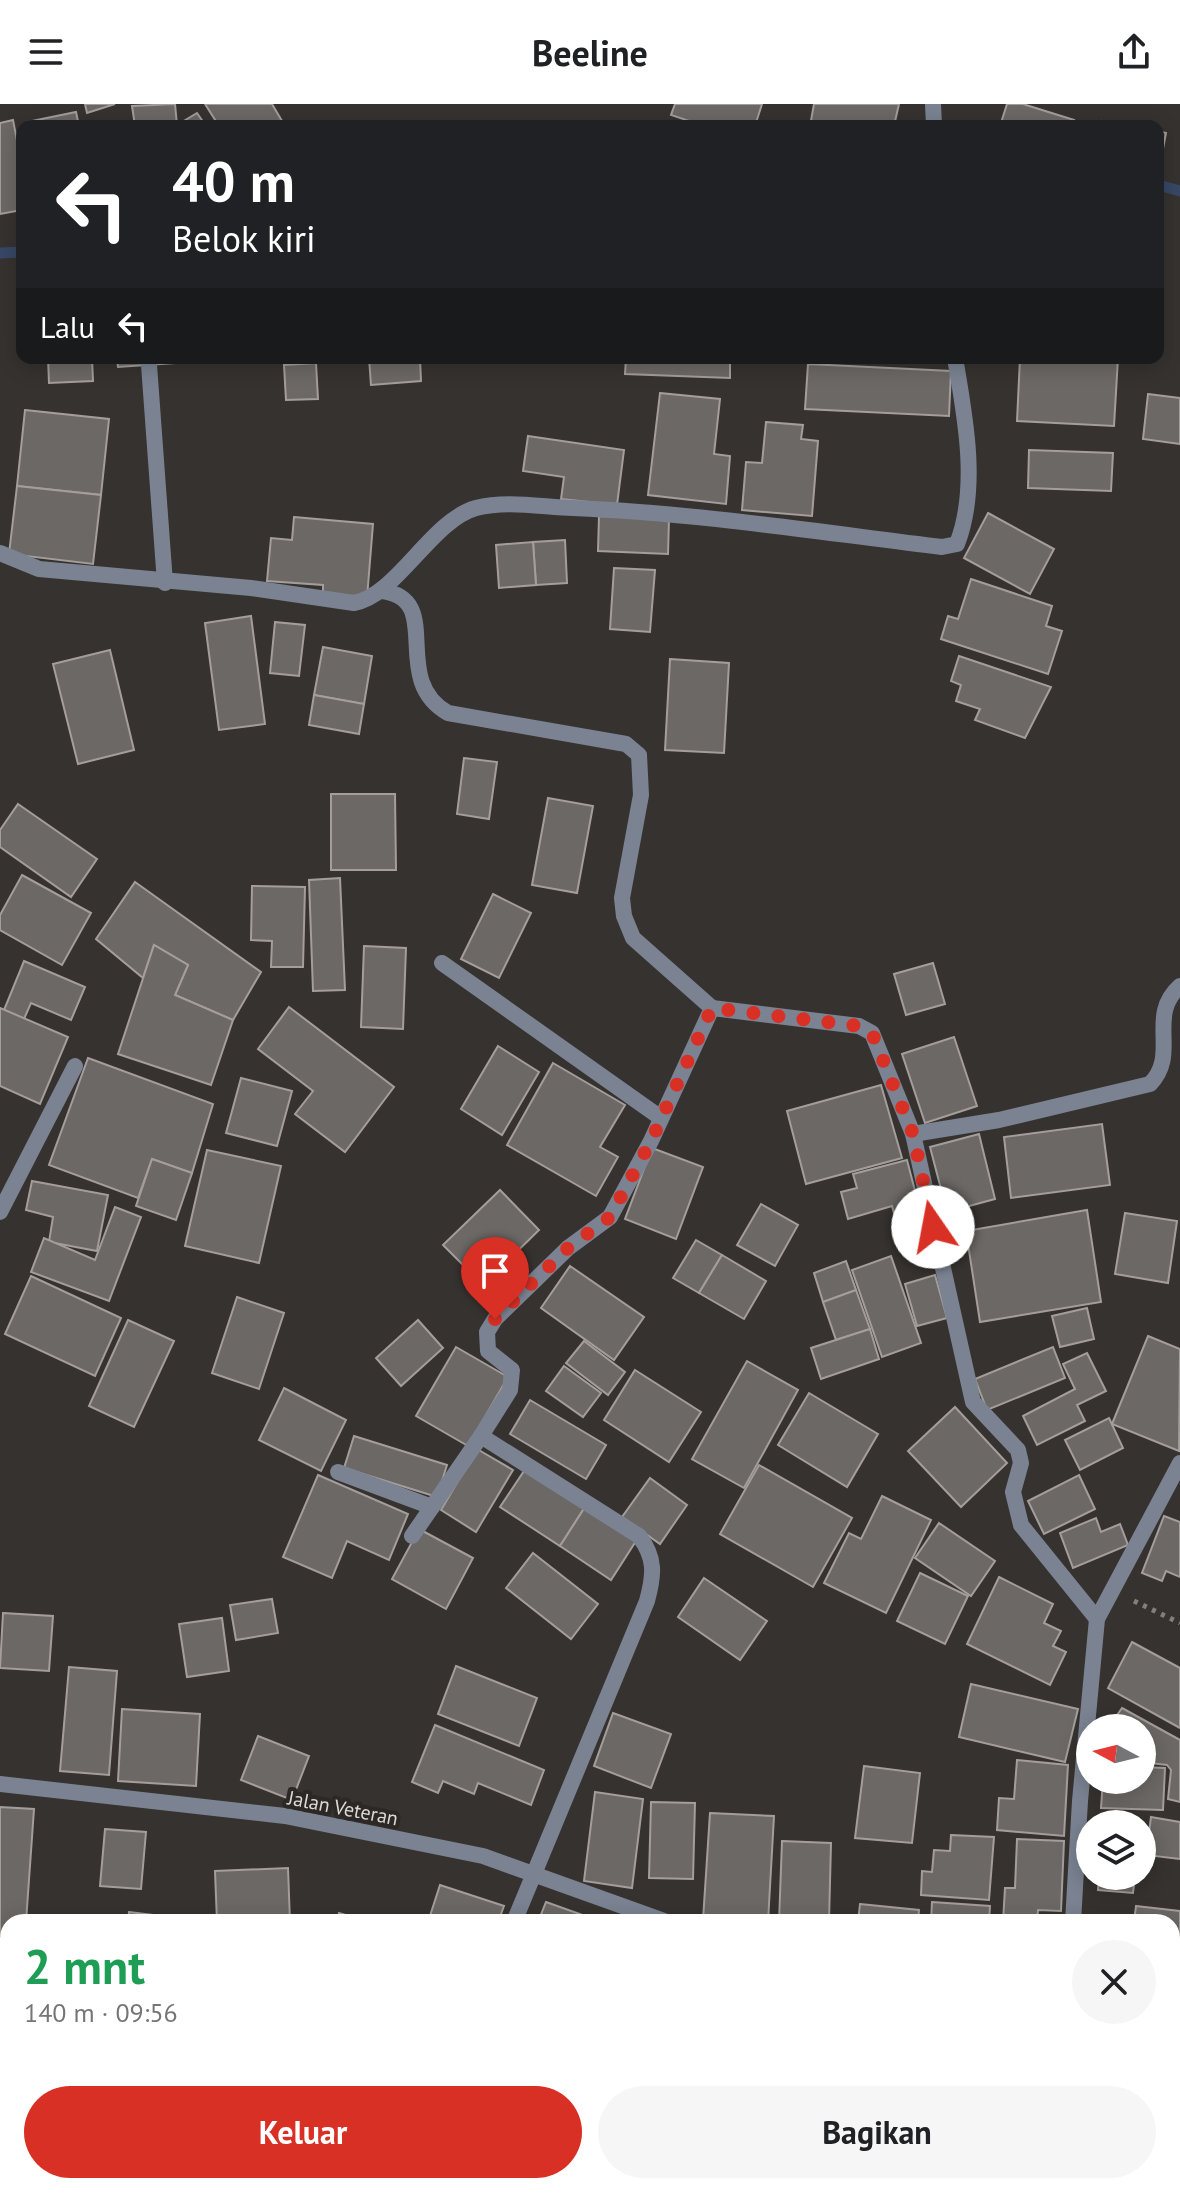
<!DOCTYPE html>
<html lang="id">
<head>
<meta charset="utf-8">
<style>
  :root { --surface:#fff; --page:#f6f6f6; --text:#202124; --muted:#757577; --accent:#d93025 }
  body { margin:0; font-family:"PT Sans",sans-serif; background:var(--page); color:var(--text); height:100vh; display:flex; flex-direction:column; font-size:30px; white-space:nowrap }
  * { box-sizing:border-box; margin:0 }
  p { font-size:26px; color:var(--muted) }
  .icon { flex:none; width:44px; height:44px; fill:none; stroke:currentColor; stroke-width:2; stroke-linecap:round; stroke-linejoin:round }
  .map { position:relative; flex:1; overflow:hidden }
  .drawer { position:absolute; left:0px; top:1810px; width:1180px; height:280px; display:flex; flex-direction:column; background:var(--surface); border-radius:24px 24px 0 0; box-shadow:0 4px 20px #0003 }
  .drawer>* { flex:none }
  .banner { position:absolute; left:16px; top:16px; width:1148px; height:244px; border-radius:16px; box-shadow:0 4px 20px #0003; background:#202124; color:#fff; overflow:hidden }
  .needle { width:52px; rotate:277deg }
  .controls { position:absolute; left:1076px; top:1610px; display:grid; gap:16px }
  .controls a { display:grid; place-items:center; width:80px; height:80px; border-radius:50%; background:var(--surface); box-shadow:0 4px 20px #0003; font-size:40px }
  .pin { position:absolute; display:grid; place-items:center; width:68px; height:68px; color:#fff; margin:-82px -34px; border-radius:50% 50% 50% 0; rotate:-45deg; box-shadow:0 0 8px #0007 }
  .pin .icon { rotate:45deg }
  .me { position:absolute; width:88px; margin:-44px; rotate:348deg; stroke-linejoin:round; filter:drop-shadow(0 0 6px #0008) }
  .turn { display:flex; align-items:center; gap:28px; height:168px; padding:0 24px; font-size:36px }
  .turn .icon { width:104px; height:104px; stroke-width:2.5 }
  .turn b { display:block; font-size:56px; line-height:68px }
  .then { display:flex; align-items:center; height:76px; padding:0 24px; background:#0003; gap:16px; font-size:30px }
  .round { display:grid; place-items:center; flex:none; width:84px; height:84px; border-radius:42px; background:var(--page) }
  .headline { display:flex; align-items:center; justify-content:space-between; height:136px; padding:0 24px }
  h1 { font-size:48px; font-weight:800; line-height:60px; color:#1e9e55 }
  .action { display:flex; gap:16px; margin-top:auto; padding:16px 24px }
  .action a { flex:1; height:92px; border-radius:48px; background:var(--accent); color:#fff; font-size:32px; font-weight:800; line-height:92px; text-align:center }
  .action a+a { background:var(--page); color:var(--text) }
  header { display:flex; justify-content:space-between; align-items:center; height:104px; padding:0 24px; background:var(--surface); font-size:36px; font-weight:800 }
  .map>svg:first-child { display:block }
</style>
</head>
<body>
<header><svg class="icon" aria-label="menu" viewBox="0 0 24 24"><path d="M4 6h16M4 12h16M4 18h16"/></svg>Beeline<svg class="icon" aria-label="share" viewBox="0 0 24 24"><path d="M12 15V3M7 8l5-5 5 5M5 13v7h14v-7"/></svg></header>
<div class="map">
<svg width="1180" height="2090" viewBox="0 0 1180 2090">
  <rect width="100%" height="100%" fill="#36322f"/>
  <g fill="none" stroke-linecap="round" stroke-linejoin="round">
    <g stroke="#374765" stroke-width="11">
      <path d="M1158,81L1180,87"/>
      <path d="M0,149L22,148"/>
    </g>
  </g>
  <g fill="#6c6865" stroke="#a39e9b" stroke-width="2">
    <path d="M85,0H115L87,9Z"/>
    <path d="M175,0L177,21L197,9L206,22H135L132,2Z"/>
    <path d="M205,0H272L285,22H219Z"/>
    <path d="M675,0H762L755,22H704L671,11Z"/>
    <path d="M814,0H899L894,22H810Z"/>
    <path d="M1007,0H1023L1074,16L1072,22H1000Z"/>
    <path d="M76,8L79,22H28L27,18Z"/>
    <path d="M13,16L22,62V106L0,110V19Z"/>
    <path d="M1102,17L1129,22H1101Z"/>
    <path d="M1158,27L1166,29L1158,71Z"/>
    <path d="M48,254H92L93,277L49,279Z"/>
    <path d="M117,254H250L118,263Z"/>
    <path d="M369,254H420L421,277L371,281Z"/>
    <path d="M626,254H730V274L625,270Z"/>
    <path d="M1020,254H1118L1114,322L1017,317Z"/>
    <path d="M316,259L318,295L286,296L284,261Z"/>
    <path d="M808,260L951,267L949,312L805,305Z"/>
    <path d="M660,289L720,295L714,350L730,352L726,400L648,391Z"/>
    <path d="M1148,290L1180,294V340L1143,335Z"/>
    <path d="M25,306L109,315L101,391L17,382Z"/>
    <path d="M766,318L803,321L801,335L818,337L812,412L742,406L746,358L762,359Z"/>
    <path d="M528,332L624,346L617,401L561,395L564,373L523,367Z"/>
    <path d="M1029,346L1113,349L1111,387L1028,384Z"/>
    <path d="M17,382L101,391L93,460L9,450Z"/>
    <path d="M988,409L1054,445L1030,490L964,454Z"/>
    <path d="M599,412L669,415L668,450L598,447Z"/>
    <path d="M294,413L373,420L367,494L323,491V481L267,477L271,434L292,436Z"/>
    <path d="M565,436L567,479L536,481L533,438Z"/>
    <path d="M533,438L536,481L499,484L496,441Z"/>
    <path d="M614,464L655,466L650,528L610,525Z"/>
    <path d="M971,475L1052,502L1046,522L1062,527L1048,570L941,535L948,512L958,515Z"/>
    <path d="M251,512L265,620L219,626L205,519Z"/>
    <path d="M275,518L305,521L299,572L270,569Z"/>
    <path d="M323,543L372,552L364,600L314,591Z"/>
    <path d="M110,546L134,646L78,660L53,560Z"/>
    <path d="M959,552L1051,583L1025,634L975,616L980,605L956,597L961,581L951,577Z"/>
    <path d="M670,555L729,559L724,649L665,646Z"/>
    <path d="M314,591L364,600L359,630L309,621Z"/>
    <path d="M464,654L497,658L489,715L457,710Z"/>
    <path d="M331,690H395L396,766H331Z"/>
    <path d="M548,694L593,702L577,789L532,781Z"/>
    <path d="M18,700L97,755L71,793L0,743V726Z"/>
    <path d="M22,771L91,809L62,861L0,826V811Z"/>
    <path d="M340,774L345,886L313,887L309,776Z"/>
    <path d="M135,778L261,868L233,916L175,891L188,861L154,841L143,874L96,835Z"/>
    <path d="M252,782L305,783L303,863H271L272,837L251,836Z"/>
    <path d="M493,790L531,809L499,874L461,855Z"/>
    <path d="M154,841L188,861L175,891L233,916L211,981L118,950Z"/>
    <path d="M364,842L406,844L403,925L361,923Z"/>
    <path d="M24,857L85,883L71,916L31,899L24,915L4,906Z"/>
    <path d="M933,859L945,900L906,911L894,870Z"/>
    <path d="M289,903L394,983L345,1048L295,1010L313,987L258,945Z"/>
    <path d="M0,904L68,933L40,1000L0,982Z"/>
    <path d="M954,933L977,1002L925,1019L902,950Z"/>
    <path d="M498,942L539,968L502,1031L461,1005Z"/>
    <path d="M88,954L213,1000L192,1069L152,1055L138,1094L49,1061Z"/>
    <path d="M553,959L625,1001L600,1043L618,1053L596,1092L507,1041Z"/>
    <path d="M241,974L292,987L277,1042L226,1029Z"/>
    <path d="M881,981L902,1054L806,1080L787,1007Z"/>
    <path d="M1102,1020L1110,1081L1011,1094L1004,1033Z"/>
    <path d="M979,1030L995,1095L947,1108L930,1043Z"/>
    <path d="M652,1044L703,1063L676,1135L625,1115Z"/>
    <path d="M207,1046L281,1062L259,1159L185,1142Z"/>
    <path d="M152,1055L192,1069L176,1116L136,1102Z"/>
    <path d="M907,1056L928,1137L903,1143L892,1102L848,1115L841,1088L857,1084L853,1070Z"/>
    <path d="M32,1077L108,1091L97,1147L49,1138L53,1113L26,1106Z"/>
    <path d="M500,1086L539,1126L483,1181L443,1141Z"/>
    <path d="M761,1100L798,1121L775,1162L737,1141Z"/>
    <path d="M115,1103L141,1113L109,1197L31,1168L44,1134L95,1156Z"/>
    <path d="M1087,1106L1101,1198L980,1218L966,1127Z"/>
    <path d="M1125,1109L1177,1117L1168,1179L1115,1170Z"/>
    <path d="M696,1136L722,1151L699,1189L673,1174Z"/>
    <path d="M722,1151L766,1177L744,1215L699,1189Z"/>
    <path d="M891,1152L921,1239L882,1253L852,1166Z"/>
    <path d="M846,1157L856,1186L823,1198L814,1169Z"/>
    <path d="M570,1162L644,1213L614,1256L541,1204Z"/>
    <path d="M935,1171L947,1214L917,1222L905,1180Z"/>
    <path d="M31,1172L121,1214L95,1272L5,1230Z"/>
    <path d="M856,1186L870,1225L836,1236L823,1198Z"/>
    <path d="M237,1193L284,1209L259,1285L212,1269Z"/>
    <path d="M1087,1204L1094,1235L1060,1243L1052,1212Z"/>
    <path d="M128,1216L174,1237L134,1323L89,1302Z"/>
    <path d="M418,1216L443,1244L401,1282L376,1254Z"/>
    <path d="M870,1225L879,1255L821,1275L811,1244Z"/>
    <path d="M1148,1232L1180,1245L1179,1347L1112,1320Z"/>
    <path d="M584,1237L625,1268L608,1291L566,1259Z"/>
    <path d="M456,1243L508,1273L468,1342L416,1312Z"/>
    <path d="M1053,1243L1065,1274L987,1306L975,1275Z"/>
    <path d="M1087,1249L1106,1287L1077,1301L1085,1317L1037,1341L1023,1312L1075,1285L1063,1260Z"/>
    <path d="M747,1257L798,1286L744,1384L692,1355Z"/>
    <path d="M564,1262L601,1289L583,1313L546,1287Z"/>
    <path d="M635,1266L701,1308L669,1358L604,1316Z"/>
    <path d="M284,1284L346,1316L321,1367L259,1336Z"/>
    <path d="M809,1289L878,1330L847,1383L778,1341Z"/>
    <path d="M530,1296L606,1341L586,1375L510,1330Z"/>
    <path d="M955,1303L1007,1359L961,1403L908,1347Z"/>
    <path d="M1109,1314L1123,1344L1080,1366L1065,1336Z"/>
    <path d="M354,1332L447,1361L437,1393L344,1364Z"/>
    <path d="M477,1345L513,1366L476,1428L441,1406Z"/>
    <path d="M759,1361L852,1414L813,1483L720,1430Z"/>
    <path d="M526,1364L585,1403L560,1442L500,1403Z"/>
    <path d="M318,1371L408,1410L389,1456L347,1437L332,1474L283,1453Z"/>
    <path d="M1079,1371L1095,1405L1044,1430L1028,1397Z"/>
    <path d="M650,1374L687,1401L660,1440L622,1413Z"/>
    <path d="M882,1392L931,1416L886,1509L824,1479L849,1429L861,1435Z"/>
    <path d="M585,1403L636,1437L611,1476L560,1442Z"/>
    <path d="M1164,1412L1180,1418V1473L1166,1467L1162,1477L1142,1469Z"/>
    <path d="M1096,1414L1101,1428L1120,1420L1128,1441L1073,1464L1060,1429Z"/>
    <path d="M939,1419L995,1457L971,1492L915,1454Z"/>
    <path d="M419,1425L473,1454L446,1505L392,1475Z"/>
    <path d="M533,1449L598,1500L571,1535L506,1484Z"/>
    <path d="M920,1469L968,1492L945,1540L897,1517Z"/>
    <path d="M999,1473L1053,1500L1044,1519L1061,1527L1053,1542L1066,1548L1050,1581L967,1540Z"/>
    <path d="M704,1474L767,1517L740,1556L678,1513Z"/>
    <path d="M272,1495L278,1529L236,1536L230,1501Z"/>
    <path d="M3,1509L53,1512L49,1567L0,1564Z"/>
    <path d="M222,1514L229,1567L187,1573L179,1520Z"/>
    <path d="M1132,1538L1180,1564V1624L1108,1584Z"/>
    <path d="M456,1562L537,1594L519,1642L438,1610Z"/>
    <path d="M69,1563L117,1567L109,1671L60,1667Z"/>
    <path d="M971,1580L1078,1605L1065,1658L959,1633Z"/>
    <path d="M1122,1604L1180,1636V1698L1168,1695L1171,1666L1167,1661L1142,1658V1624H1108Z"/>
    <path d="M122,1605L200,1610L196,1682L118,1677Z"/>
    <path d="M613,1609L671,1630L651,1684L594,1662Z"/>
    <path d="M435,1621L544,1666L531,1701L478,1679L474,1690L443,1677L438,1689L412,1678Z"/>
    <path d="M258,1632L309,1652L292,1696L241,1676Z"/>
    <path d="M1017,1656L1068,1661L1064,1732L997,1726L999,1694L1014,1695Z"/>
    <path d="M864,1662L920,1669L912,1739L855,1734Z"/>
    <path d="M1142,1663L1165,1664L1163,1706L1101,1704L1103,1676H1142Z"/>
    <path d="M595,1688L643,1695L632,1784L584,1777Z"/>
    <path d="M651,1698L695,1699L693,1775L649,1774Z"/>
    <path d="M0,1703L34,1705L26,1818H8V1831H0Z"/>
    <path d="M710,1709L774,1712L768,1818L703,1816Z"/>
    <path d="M1151,1713L1180,1718V1755L1146,1751Z"/>
    <path d="M105,1725L146,1728L141,1785L100,1782Z"/>
    <path d="M951,1731L994,1733L989,1796L921,1791L922,1767L932,1768L934,1746L950,1747Z"/>
    <path d="M1017,1735L1064,1737L1061,1807L1038,1806L1037,1818H1003L1005,1784H1015Z"/>
    <path d="M782,1737L831,1739L829,1818H779Z"/>
    <path d="M288,1764L290,1818H217L215,1767Z"/>
    <path d="M1099,1772H1135L1133,1789L1098,1786Z"/>
    <path d="M440,1781L504,1802L498,1818H428Z"/>
    <path d="M546,1798L602,1818H538Z"/>
    <path d="M932,1798L990,1802L989,1818H931Z"/>
    <path d="M860,1800L919,1806L918,1818H858Z"/>
    <path d="M1136,1802L1180,1807V1848L1172,1847V1818H1134Z"/>
    <path d="M129,1808L187,1815L186,1818H128Z"/>
    <path d="M339,1809L369,1818H336Z"/>
    <path d="M1172,1856L1180,1857V1888L1172,1887Z"/>
    <path d="M1172,2028L1180,2029V2080H1172Z"/>
    <path d="M129,2082H162L182,2090H126Z"/>
    <path d="M178,2082H197L194,2089Z"/>
    <path d="M207,2082H269L267,2090H219L205,2087Z"/>
    <path d="M282,2082H292L323,2090H280Z"/>
    <path d="M446,2082H505L517,2087L515,2090H443Z"/>
    <path d="M522,2082H545L565,2090H519Z"/>
    <path d="M791,2082H852L847,2090H786Z"/>
    <path d="M866,2082H903L910,2087L908,2090H861Z"/>
    <path d="M924,2082H950L960,2088L919,2090Z"/>
    <path d="M965,2082H992L985,2090H975Z"/>
    <path d="M1017,2082H1046L1050,2090H1020Z"/>
  </g>
  <g fill="none" stroke-linecap="round" stroke-linejoin="round">
    <path stroke="#837f7d" stroke-width="5" stroke-dasharray="4 6" stroke-linecap="butt" d="M1134,1497L1180,1519"/>
    <g stroke="#7b8392" stroke-width="16">
      <path d="M933,0L934,22"/>
      <path d="M149,261L165,479"/>
      <path d="M0,449L39,465L251,484L354,499C396,492 432,416 476,404C506,396 542,403 573,404C696,409 819,428 942,443L957,440C979,384 965,312 955,254"/>
      <path d="M382,487C446,495 388,575 448,609L626,640L639,651L641,691L622,794L624,812L633,834L712,904L651,1037L610,1113L568,1144L495,1215L487,1228L488,1247L512,1266L510,1286L481,1332L639,1432C656,1454 654,1471 647,1497L514,1818"/>
      <path d="M442,859L661,1014"/>
      <path d="M712,904L859,922L872,929L913,1030L973,1298L1018,1346L1021,1359L1013,1388L1021,1421L1097,1515"/>
      <path d="M913,1030L999,1016L1150,980C1180,950 1146,912 1180,882"/>
      <path d="M0,1108L75,962"/>
      <path d="M338,1368L432,1403"/>
      <path d="M412,1432L481,1332"/>
      <path d="M0,1680L285,1712L483,1752L667,1818"/>
      <path d="M1073,1818L1080,1697L1097,1515L1180,1359"/>
      <path d="M1172,1923L1180,1924"/>
      <path d="M0,1962L8,1930"/>
      <path d="M0,1982L8,1990"/>
      <path d="M744,2082L758,2090"/>
      <path d="M1058,2082L1061,2090"/>
      <path d="M26,2090L28,2082"/>
      <path d="M406,2090L409,2082"/>
    </g>
  </g>
  <g fill="none" stroke-linecap="round" stroke-linejoin="round">
    <path stroke="#d93025" stroke-width="14" stroke-dasharray="0 25.2" d="M495,1215L568,1144L610,1113L651,1037L712,904L859,922L872,929L913,1030L933,1123"/>
  </g>
  <g text-anchor="middle" stroke-width="8" stroke-linejoin="round" paint-order="stroke">
    <g font-size="20" fill="#dbd9d7" stroke="#2c2826">
      <text transform="translate(343 1704) rotate(11)" y="7">Jalan Veteran</text>
    </g>
  </g>
</svg>
<div class="controls">
<a><svg class="needle" viewBox="-14 -14 28 28"><path d="M0-13l5 13h-10z" fill="#e53935"/><path d="M0 13l5-13h-10z" fill="#757577"/></svg></a>
<a><svg class="icon" aria-label="layers" viewBox="0 0 24 24"><path d="M12 4l9 5-9 5-9-5zM3 14l9 5 9-5"/></svg></a>
</div>
<div class="pin" style="left:495px;top:1215px;background:#d93025"><svg class="icon" aria-label="arrive" viewBox="0 0 24 24"><path d="M6 21V4h12l-3 4 3 4H6"/></svg></div>
<svg class="me" style="left:933px;top:1123px" viewBox="-20 -20 40 40"><circle r="19" fill="#fff"/><path d="M0-13L10 11 0 6-10 11z" fill="#d93025"/></svg>
<div class="banner">
<div class="turn"><svg class="icon" aria-label="left" viewBox="0 0 24 24"><path d="M17 20v-9H6M10 6l-5 5 5 5"/></svg><div><b>40 m</b>Belok kiri</div></div>
<div class="then">Lalu<svg class="icon" aria-label="left" viewBox="0 0 24 24"><path d="M17 20v-9H6M10 6l-5 5 5 5"/></svg></div>
</div>
<section class="drawer">
<div class="headline"><div><h1>2 mnt</h1><p>140 m · 09:56</p></div><a class="round"><svg class="icon" aria-label="close" viewBox="0 0 24 24"><path d="M6 6l12 12M18 6L6 18"/></svg></a></div>
<div class="action"><a>Keluar</a><a>Bagikan</a></div>
</section>
</div>
</body>
</html>
